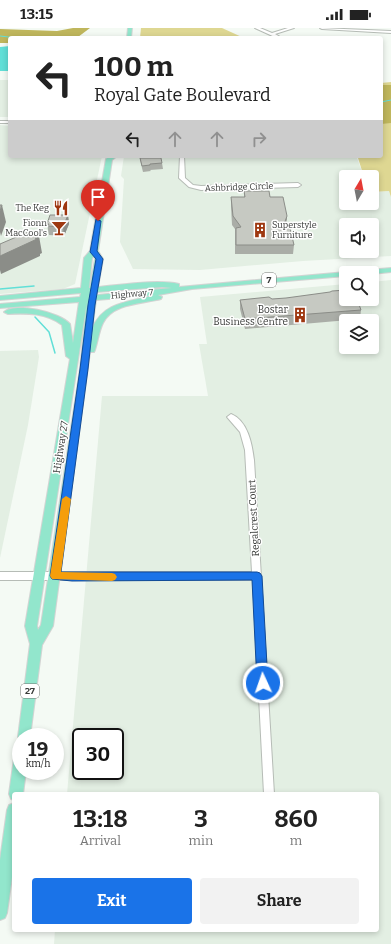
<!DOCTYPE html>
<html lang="en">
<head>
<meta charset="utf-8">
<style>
  :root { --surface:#fff; --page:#f2f2f2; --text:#222; --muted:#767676; --accent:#1a73e8 }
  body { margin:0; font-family:Bitter,serif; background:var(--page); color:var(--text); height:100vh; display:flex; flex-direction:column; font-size:15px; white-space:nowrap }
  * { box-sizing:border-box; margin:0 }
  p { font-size:13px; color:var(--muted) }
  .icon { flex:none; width:22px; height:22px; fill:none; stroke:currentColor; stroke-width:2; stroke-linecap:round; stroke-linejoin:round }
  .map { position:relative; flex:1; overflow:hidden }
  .details { position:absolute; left:12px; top:764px; width:367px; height:140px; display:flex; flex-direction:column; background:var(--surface); border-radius:4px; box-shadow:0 2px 6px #0003 }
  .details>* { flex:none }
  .banner { position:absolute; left:8px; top:8px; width:375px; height:122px; border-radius:4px; box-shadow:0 2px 6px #0003; background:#fff; color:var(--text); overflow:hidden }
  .needle { width:26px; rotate:10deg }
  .tools { position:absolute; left:339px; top:142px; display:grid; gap:8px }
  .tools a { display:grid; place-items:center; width:40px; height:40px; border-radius:4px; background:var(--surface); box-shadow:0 2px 6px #0003; font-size:20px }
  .speed { position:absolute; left:12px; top:700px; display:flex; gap:8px; font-size:20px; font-weight:700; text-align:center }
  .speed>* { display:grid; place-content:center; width:52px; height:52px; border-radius:50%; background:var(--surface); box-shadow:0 2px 6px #0003; line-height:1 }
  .speed small { font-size:10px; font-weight:400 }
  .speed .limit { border:2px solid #111; border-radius:6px; background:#fff; color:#111 }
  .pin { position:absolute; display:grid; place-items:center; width:34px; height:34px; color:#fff; margin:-41px -17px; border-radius:50% 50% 50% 0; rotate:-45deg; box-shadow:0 0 4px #0007 }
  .pin .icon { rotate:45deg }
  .me { position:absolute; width:44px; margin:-22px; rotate:357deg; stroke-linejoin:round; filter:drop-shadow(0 0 3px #0008) }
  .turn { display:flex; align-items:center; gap:14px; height:84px; padding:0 20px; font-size:18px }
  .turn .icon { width:52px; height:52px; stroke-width:2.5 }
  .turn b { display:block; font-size:28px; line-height:34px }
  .lanes { display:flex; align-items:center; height:38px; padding:0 20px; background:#0003; justify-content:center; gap:20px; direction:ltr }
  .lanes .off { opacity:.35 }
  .eta { display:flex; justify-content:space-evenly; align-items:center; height:68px; text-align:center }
  .eta b { font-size:24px; font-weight:700; line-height:28px }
  .primary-button { display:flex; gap:8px; margin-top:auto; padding:8px 20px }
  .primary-button a { flex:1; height:46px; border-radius:4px; background:var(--accent); color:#fff; font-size:16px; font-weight:700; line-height:46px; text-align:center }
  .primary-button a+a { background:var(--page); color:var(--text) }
  .status { display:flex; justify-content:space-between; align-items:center; height:28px; padding:0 20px; background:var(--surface); direction:ltr }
  .status svg { height:11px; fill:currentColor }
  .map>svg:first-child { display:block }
</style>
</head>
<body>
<div class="status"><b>13:15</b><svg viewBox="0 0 49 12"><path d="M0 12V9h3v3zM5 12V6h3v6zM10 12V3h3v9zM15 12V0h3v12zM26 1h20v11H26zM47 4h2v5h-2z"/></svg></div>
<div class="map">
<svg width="391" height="916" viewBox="0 0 391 916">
  <rect width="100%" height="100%" fill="#f4faf4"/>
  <g fill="#e3efe3" fill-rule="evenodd">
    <rect x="0" y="52" width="10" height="37"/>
    <path d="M0,97L10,98V128H102L75,256L63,261L0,266Z"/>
    <path d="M124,128H354L357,130L364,149H346V175H372V164L389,163L391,169V228L303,233L200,242L133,241L120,214L124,151L121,148ZM346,197H372V223H346Z"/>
    <path d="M391,252V916H54L55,902H377V766H67L102,368H208L199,316H207L200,269L346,256V271H372V254ZM346,293H372V319H346ZM81,709H115V743H81Z"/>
    <path d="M38,322L39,329L28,397L0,530V323Z"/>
  </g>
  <g fill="#ded792">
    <path d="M141,0H222L244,10H140Z"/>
    <path d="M391,54V169L389,163L372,164V149H364L358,130L354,128H381V55Z"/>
  </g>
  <g fill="#bfb65c">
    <path d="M73,0H90L78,9L10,10V15H0V1L57,3Z"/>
    <path d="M381,57H391V95L381,96Z"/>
  </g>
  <path fill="#61dfd7" d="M10,18V43H0V19Z"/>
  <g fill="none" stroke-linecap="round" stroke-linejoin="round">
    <g stroke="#61dfd7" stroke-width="1">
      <path d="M0,8L17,10"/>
      <path d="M381,74L391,72"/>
    </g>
    <g stroke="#61dfd7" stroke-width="1.5">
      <path d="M0,261L34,258"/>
      <path d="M35,289L49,304L55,325"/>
    </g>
    <defs>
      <g id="minor">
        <path d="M255,0H260L272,5L288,0H294L275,6L282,10H277Z"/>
        <path d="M320,0L391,3V5L322,1Z"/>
        <rect x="0" y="93" width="10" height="2"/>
        <path d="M180,128H184L185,150L193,157L201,158L298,155L301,157L298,159L201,162L189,159L179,150Z"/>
        <path d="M231,386C248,393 252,416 254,432L274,766H264L253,552H0V544H252L245,422L240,404L227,389Z"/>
      </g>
      <g id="major">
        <path d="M128,0H132L131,10H127Z"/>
        <path d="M110,128H117L112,132L98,223L103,231L98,259C121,257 157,251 179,256V259L346,244L349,245H346V248L192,261L158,267L162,269L161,271C142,276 113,275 103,295C99,303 98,313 95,322L94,324H90L53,598L42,617L30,709H21V714L18,709L30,616L25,598L70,331L66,328L62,297C46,285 28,285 8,286L4,284C15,274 60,284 70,296L73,315L79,274L0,280V276L80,269L81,265L0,272V268L81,260L84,230L90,223L106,131ZM94,228L95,231L90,260H89L92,230ZM162,259L172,260L97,267V264ZM155,267C131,274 103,273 92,301L96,272L157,267ZM87,273L80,341L41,597L38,602L37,598Z"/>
        <path d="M391,240V244L372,246L352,245L356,243Z"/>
        <path d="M21,723V743H26L23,766H14V772L11,771L9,766L14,730L16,725Z"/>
        <path d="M14,775V835L7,885L5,890L0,892V832L7,782L9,777Z"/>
      </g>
    </defs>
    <use href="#minor" stroke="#b6bcb6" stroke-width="2"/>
    <use href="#major" stroke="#d3d4d3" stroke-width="2"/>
    <use href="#minor" fill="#fff" fill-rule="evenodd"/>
    <use href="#major" fill="#92e6cc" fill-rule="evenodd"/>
  </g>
  <g fill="#aaada7">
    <path d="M140,130L162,135L163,141L150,142L151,143L143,144L141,136Z"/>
    <path d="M244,163L270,169L287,188L285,200L294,217L293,226H235V201L232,197L231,178V169H244Z"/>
    <path d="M68,187L69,196L64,208L49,207L47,196Z"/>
    <path d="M272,271L361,282L360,291L245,301L240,281V272Z"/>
  </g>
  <g fill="#8b8d88">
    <path d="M2,177L6,194L1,208L0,204V183Z"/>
    <path d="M68,187L69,196L64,208L63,199Z"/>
    <path d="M287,188L286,197L282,208L283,199Z"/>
    <path d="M39,208L42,225L40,226V228L1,246L0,242V228Z"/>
  </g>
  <g fill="#c6c9c2" stroke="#8b8d88">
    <path d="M140,130H161L162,135L150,136V137L142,138Z"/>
    <path d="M244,163H269L270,169H283L287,188L283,199L290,200L294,217H236V200L241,199L233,188L231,169H245Z"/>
    <path d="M0,177H2L0,183Z"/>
    <path d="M50,187H68L63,199L48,198L49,196H47Z"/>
    <path d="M28,204H32L39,208L35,210L37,211L0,228V216Z"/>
    <path d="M346,262V271H357L361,282L245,291L240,272L269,269L272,271L286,270L330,264L332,263Z"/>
  </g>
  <path fill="#1a73e8" stroke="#114b97" d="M96,191L101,193L97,223L103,231L95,277L88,341L61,544H257L260,545L262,548L268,655L267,658L263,660L259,658L257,655L252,552L72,553L52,551L50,548L80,341L88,277L96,231L90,224Z"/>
  <path fill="#f59e0b" d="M66,468L71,471L61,544L112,545L115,546L117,549L115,552L112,553L52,551L50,548L62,471Z"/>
  <defs>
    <symbol id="restaurant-bare" viewBox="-9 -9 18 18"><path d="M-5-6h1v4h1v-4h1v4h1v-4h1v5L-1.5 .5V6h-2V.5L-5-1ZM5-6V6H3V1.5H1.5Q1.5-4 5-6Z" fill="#9e3710" stroke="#fff" stroke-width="2.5" paint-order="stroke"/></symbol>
    <symbol id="bar-bare" viewBox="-9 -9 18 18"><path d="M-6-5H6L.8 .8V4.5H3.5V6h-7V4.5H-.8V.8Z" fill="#9e3710" stroke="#fff" stroke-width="2.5" paint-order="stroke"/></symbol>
    <symbol id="building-bare" viewBox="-9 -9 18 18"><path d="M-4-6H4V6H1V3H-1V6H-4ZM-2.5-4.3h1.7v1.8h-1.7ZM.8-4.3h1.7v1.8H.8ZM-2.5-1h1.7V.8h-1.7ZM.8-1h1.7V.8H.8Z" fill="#9e3710" stroke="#fff" stroke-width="2.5" paint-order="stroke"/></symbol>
  </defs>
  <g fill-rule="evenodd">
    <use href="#restaurant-bare" x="50" y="169" width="22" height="22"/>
    <use href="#bar-bare" x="48" y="189" width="22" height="22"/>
    <use href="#building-bare" x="249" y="191" width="22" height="22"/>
    <use href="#building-bare" x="289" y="276" width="22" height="22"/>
  </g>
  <g text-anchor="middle" stroke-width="3" stroke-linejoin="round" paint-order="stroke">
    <g font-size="9" fill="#393b39" stroke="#fff">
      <text transform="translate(239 159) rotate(-2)" y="3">Ashbridge Circle</text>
      <text transform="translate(132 266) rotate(-5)" y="3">Highway 7</text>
    </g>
    <g font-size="9" fill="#393b39" stroke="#fff" text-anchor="end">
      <text x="49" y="183">The Keg</text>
      <text x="47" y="198">Fionn<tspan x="47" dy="10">MacCool's</tspan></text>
      <text x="272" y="200" text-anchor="start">Superstyle<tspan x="272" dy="10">Furniture</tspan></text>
    </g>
    <g fill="#fff" stroke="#747674" stroke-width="1">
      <rect x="262" y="245" width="14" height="14" rx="3"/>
      <rect x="21" y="656" width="18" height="14" rx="3"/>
    </g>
    <g font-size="9" font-weight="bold" fill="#393b39">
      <text x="269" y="255">7</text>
      <text x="30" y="666">27</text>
    </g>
    <g font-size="10" fill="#393b39" stroke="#fff" text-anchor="end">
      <text x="288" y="285">Bostar<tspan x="288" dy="12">Business Centre</tspan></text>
    </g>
    <g font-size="10" fill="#393b39" stroke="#fff">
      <text transform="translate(60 419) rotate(-81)" y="4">Highway 27</text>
      <text transform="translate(253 490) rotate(-93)" y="4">Regalcrest Court</text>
    </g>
  </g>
</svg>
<div class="tools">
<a><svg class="needle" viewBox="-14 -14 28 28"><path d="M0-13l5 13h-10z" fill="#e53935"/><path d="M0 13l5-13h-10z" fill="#767676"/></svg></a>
<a><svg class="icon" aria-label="sound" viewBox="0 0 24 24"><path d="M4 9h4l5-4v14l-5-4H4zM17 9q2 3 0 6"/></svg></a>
<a><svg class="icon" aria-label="search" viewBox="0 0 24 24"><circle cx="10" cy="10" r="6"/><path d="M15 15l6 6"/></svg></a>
<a><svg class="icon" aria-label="layers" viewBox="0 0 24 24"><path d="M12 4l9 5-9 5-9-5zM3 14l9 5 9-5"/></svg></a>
</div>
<div class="speed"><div>19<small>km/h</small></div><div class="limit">30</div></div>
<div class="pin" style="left:98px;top:193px;background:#d93025"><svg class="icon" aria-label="arrive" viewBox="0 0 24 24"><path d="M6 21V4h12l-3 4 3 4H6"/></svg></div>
<svg class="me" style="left:263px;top:655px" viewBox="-20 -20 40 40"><circle r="17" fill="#1a73e8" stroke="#fff" stroke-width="3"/><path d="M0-11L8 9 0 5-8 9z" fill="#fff"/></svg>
<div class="banner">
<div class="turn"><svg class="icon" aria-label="left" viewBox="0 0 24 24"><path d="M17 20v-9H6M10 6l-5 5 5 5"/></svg><div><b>100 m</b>Royal Gate Boulevard</div></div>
<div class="lanes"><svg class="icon" aria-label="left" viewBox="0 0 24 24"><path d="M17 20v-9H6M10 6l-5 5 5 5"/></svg><svg class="icon off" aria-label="ahead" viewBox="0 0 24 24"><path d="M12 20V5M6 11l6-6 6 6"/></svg><svg class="icon off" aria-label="ahead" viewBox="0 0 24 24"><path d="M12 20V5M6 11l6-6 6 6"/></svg><svg class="icon off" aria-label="right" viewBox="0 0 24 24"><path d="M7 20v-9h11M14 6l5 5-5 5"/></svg></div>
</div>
<section class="details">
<div class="eta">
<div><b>13:18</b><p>Arrival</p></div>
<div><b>3</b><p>min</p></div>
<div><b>860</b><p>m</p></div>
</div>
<div class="primary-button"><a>Exit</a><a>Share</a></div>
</section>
</div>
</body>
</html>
